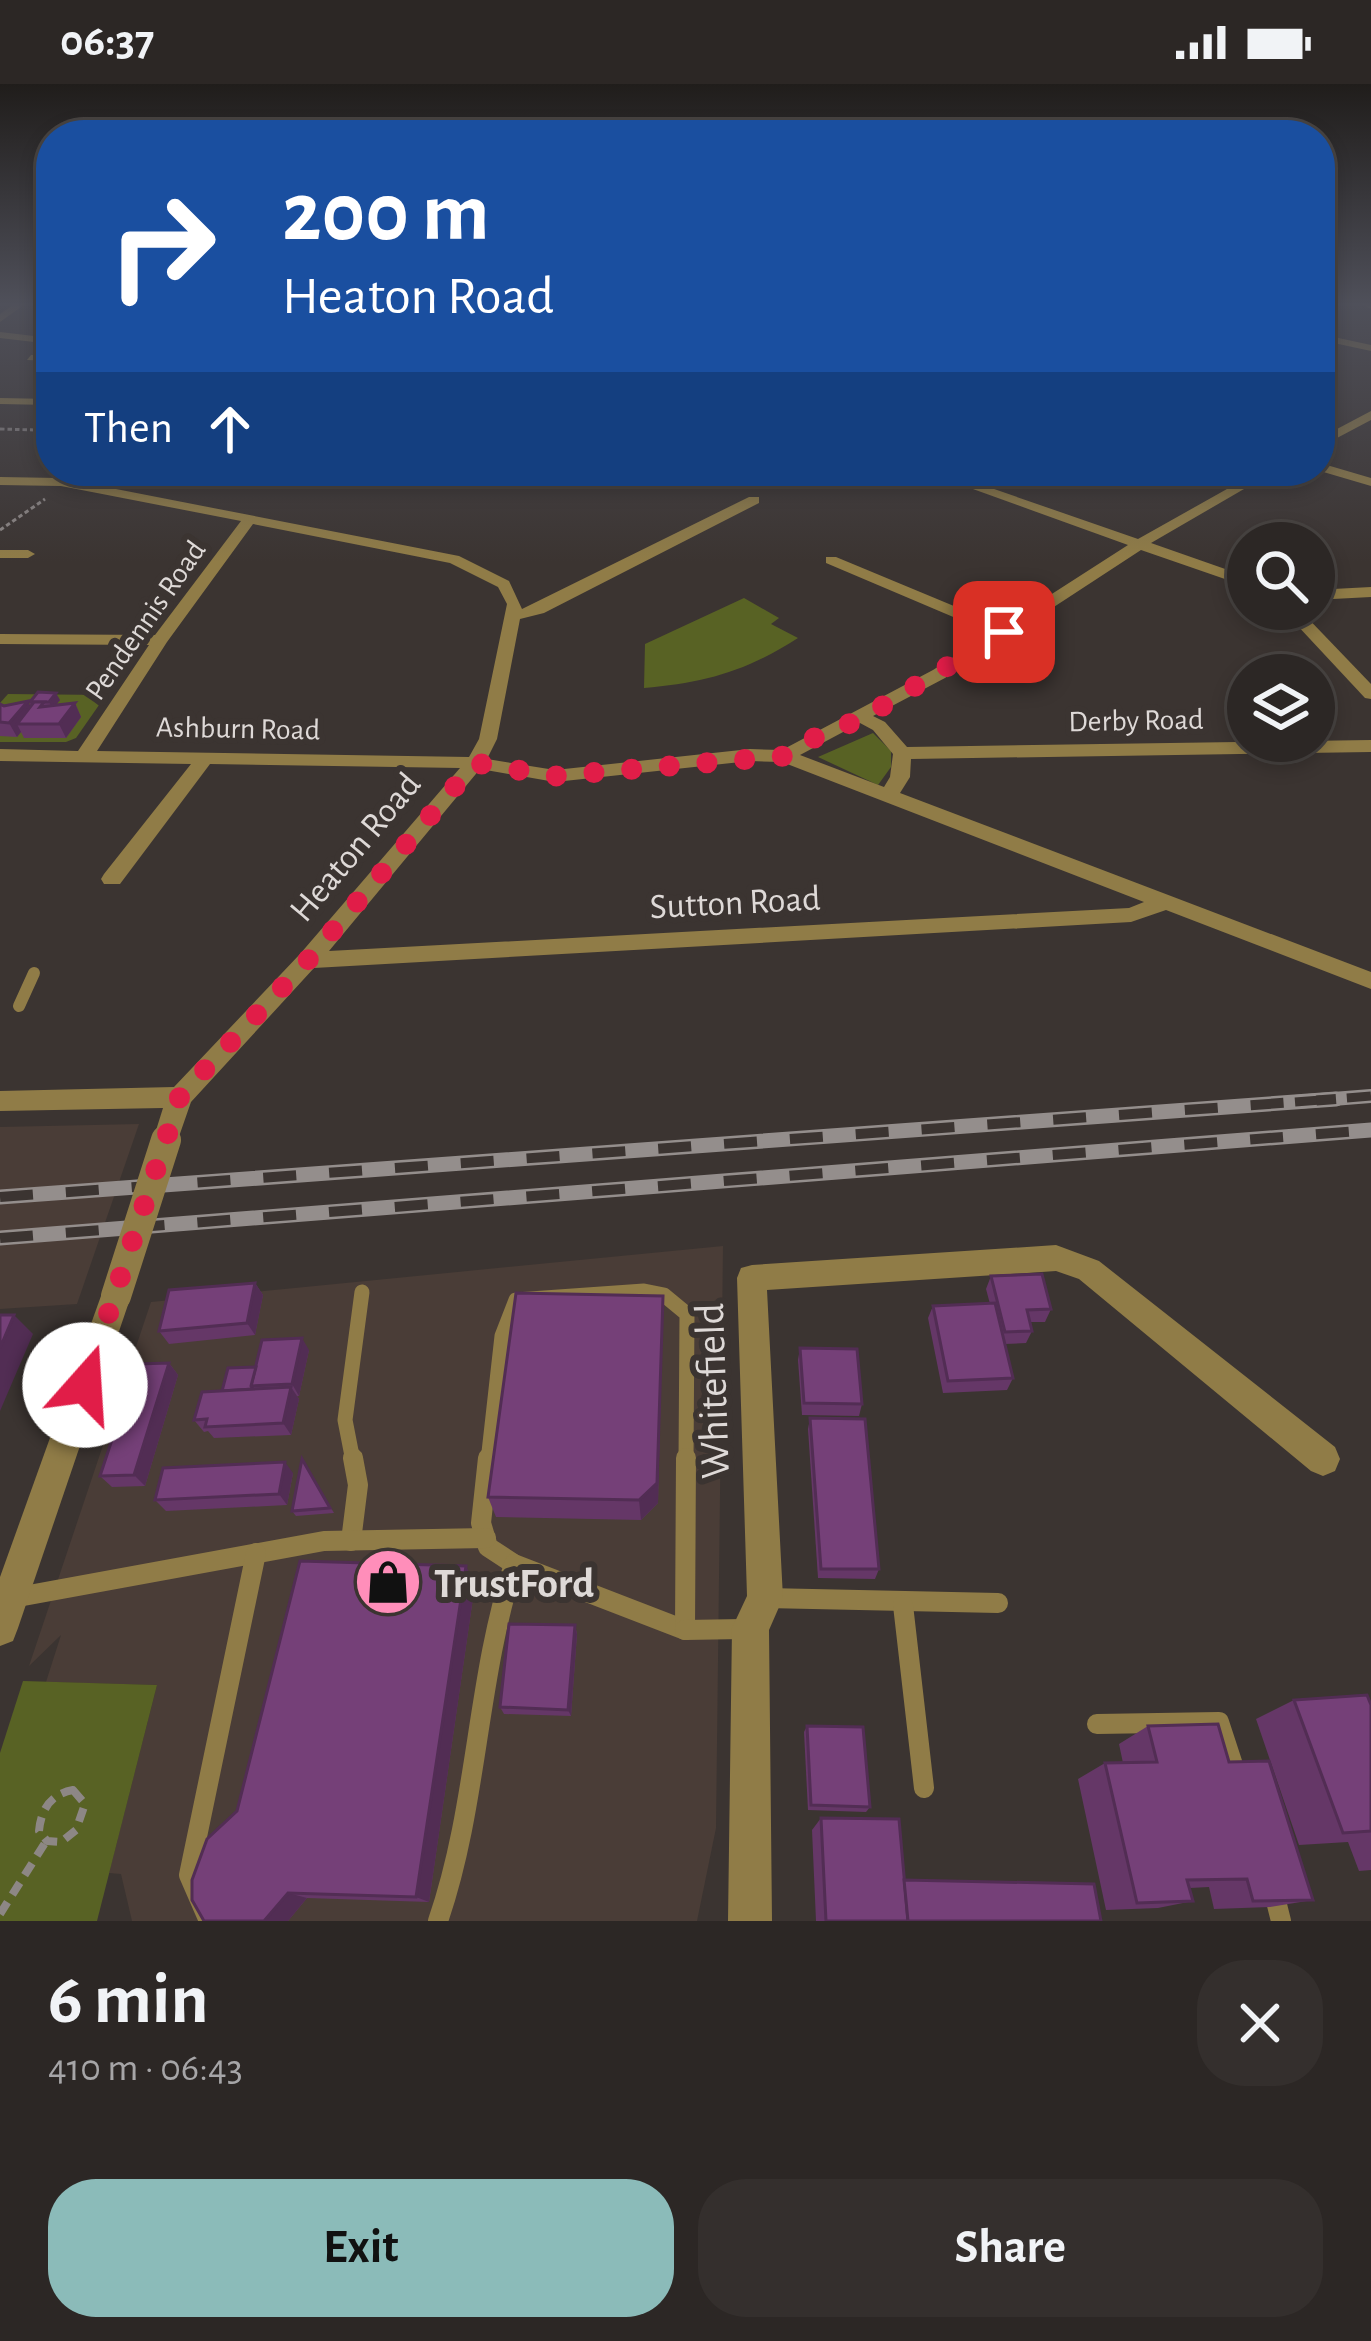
<!DOCTYPE html>
<html lang="en">
<head>
<meta charset="utf-8">
<style>
  :root { --surface:#2c2725; --page:#342f2d; --text:#f1f3f6; --muted:#a6a5a7; --line:#484442; --accent:#8bbbb9 }
  body { margin:0; font-family:"Alegreya Sans",sans-serif; background:var(--page); color:var(--text); height:100vh; display:flex; flex-direction:column; font-size:45px; white-space:nowrap }
  * { box-sizing:border-box; margin:0 }
  p { font-size:39px; color:var(--muted) }
  .icon { flex:none; width:66px; height:66px; fill:none; stroke:currentColor; stroke-width:2; stroke-linecap:round; stroke-linejoin:round }
  .map { position:relative; height:1837px; overflow:hidden }
  .panel { display:flex; flex-direction:column; background:var(--surface); flex:1 }
  .panel>* { flex:none }
  .guide { position:absolute; left:36px; top:36px; width:1299px; height:366px; border-radius:48px; box-shadow:0 6px 18px #0003,0 0 0 3px var(--line); background:#1a4fa0; color:#fff; overflow:hidden }
  .tools { position:absolute; left:1227px; top:438px; display:grid; gap:24px }
  .tools a { display:grid; place-items:center; width:108px; height:108px; border-radius:50%; background:var(--surface); box-shadow:0 6px 18px #0003,0 0 0 3px var(--line); font-size:60px }
  .pin { position:absolute; display:grid; place-items:center; width:102px; height:102px; color:#fff; margin:-51px; border-radius:24px; box-shadow:0 6px 18px #0006 }
  .me { position:absolute; width:132px; margin:-66px; rotate:19deg; stroke-linejoin:round; filter:drop-shadow(0 0 9px #0008) }
  .turn { display:flex; align-items:center; gap:42px; height:252px; padding:0 48px; font-size:54px }
  .turn .icon { width:156px; height:156px; stroke-width:2.5 }
  .turn b { display:block; font-size:84px; line-height:102px }
  .then { display:flex; align-items:center; height:114px; padding:0 48px; background:#0003; gap:24px; font-size:45px }
  .round { display:grid; place-items:center; flex:none; width:126px; height:126px; border-radius:48px; background:var(--page) }
  .headline { display:flex; align-items:center; justify-content:space-between; height:204px; padding:0 48px }
  h1 { font-size:72px; font-weight:600; line-height:90px }
  .action { display:flex; gap:24px; margin-top:auto; padding:24px 48px }
  .action a { flex:1; height:138px; border-radius:48px; background:var(--accent); color:#111; font-size:48px; font-weight:600; line-height:138px; text-align:center }
  .action a+a { background:var(--page); color:var(--text) }
  .status { display:flex; justify-content:space-between; align-items:center; height:84px; padding:0 60px; background:var(--surface); direction:ltr }
  .status svg { height:33px; fill:currentColor }
  .map>svg:first-child { display:block }
</style>
</head>
<body>
<div class="status"><b>06:37</b><svg viewBox="0 0 49 12"><path d="M0 12V9h3v3zM5 12V6h3v6zM10 12V3h3v9zM15 12V0h3v12zM26 1h20v11H26zM47 4h2v5h-2z"/></svg></div>
<div class="map">
<svg width="1371" height="1837" viewBox="0 0 1371 1837">
  <rect width="100%" height="100%" fill="#3b3431"/>
  <g fill="#4a3d37">
    <path d="M139,1040L77,1220L0,1225V1043Z"/>
    <path d="M723,1162L716,1744L697,1837H132L121,1790L109,1789L157,1601L46,1598L61,1551L29,1582L151,1218Z"/>
  </g>
  <g fill="#586224">
    <path d="M744,514L779,534L771,540L798,554C747,587 704,599 644,604L645,560Z"/>
    <path d="M8,610L106,611L76,654L66,658H0V619Z"/>
    <path d="M873,649L891,667V683L878,701L818,673Z"/>
    <path d="M23,1597L157,1601L97,1837H0V1669Z"/>
  </g>
  <g fill="none" stroke-linecap="round" stroke-linejoin="round">
    <g stroke="#8d8785" stroke-width="3" stroke-dasharray="4.5 3" stroke-linecap="butt">
      <path d="M0,345L36,346L51,335"/>
      <path d="M0,446L45,415"/>
    </g>
    <g stroke="#8d8785" stroke-width="8" stroke-dasharray="14 9" stroke-linecap="butt">
      <path d="M73,1706L85,1720L76,1746L61,1758L47,1757L39,1747C41,1725 51,1710 73,1706Z"/>
      <path d="M0,1830L45,1759"/>
    </g>
    <path stroke="#907c47" stroke-width="12" d="M19,922L34,889"/>
    <g stroke="#907c47" stroke-width="15">
      <path d="M353,1377L345,1336L362,1208"/>
      <path d="M488,1377L502,1252L516,1216L644,1207L664,1211L687,1230L686,1377"/>
    </g>
    <g stroke="#907c47" stroke-width="20">
      <path d="M488,1374L481,1439L488,1463L514,1480L685,1546"/>
      <path d="M351,1457L358,1401L353,1374"/>
      <path d="M18,1513L324,1457L486,1454"/>
      <path d="M766,1514L998,1519"/>
      <path d="M903,1521L924,1704"/>
      <path d="M685,1546L686,1374"/>
      <path d="M685,1546L743,1545"/>
      <path d="M1097,1640L1219,1638L1237,1693"/>
      <path d="M1274,1809L1281,1837"/>
      <path d="M209,1837L189,1791L256,1469"/>
      <path d="M438,1837C478,1721 476,1597 514,1480"/>
    </g>
    <g fill="#907c47" fill-rule="evenodd">
      <path d="M14,220H25L0,238V230Z"/>
      <path d="M1361,220H1371V225Z"/>
      <path d="M0,248L51,254V260L0,254Z"/>
      <path d="M1320,250L1371,261V267L1320,256Z"/>
      <path d="M31,271H51V277L27,276Z"/>
      <path d="M0,314L51,315V321L0,320Z"/>
      <path d="M1371,327V336L1320,363V354Z"/>
      <path d="M1320,379L1371,394V402L1320,387Z"/>
      <path d="M532,387H576C567,394 541,394 532,387Z"/>
      <path d="M923,387H942L1138,455L1259,387H1275L1151,459L1248,493V503L1141,466L945,594L873,632L885,638L907,663L1371,656V668L911,675L910,693L900,709L1371,888V905L1166,826L1131,838L314,884L191,1018L175,1064L166,1067L157,1064L153,1056L163,1024L0,1027V1007L174,1003L300,870L460,684L210,680L120,800H104L101,795L104,790L191,680L0,677V665L78,667L149,561L0,560V550L155,551L241,437L61,402L0,401V393L59,394L75,388L82,392L75,397L459,472L509,497L522,525L749,413H759V419L544,529L520,535L497,655L487,675L555,686L750,665L782,666L933,586L991,549L826,479V473H836L1002,542L1128,461ZM253,440L450,479L498,503L507,520L479,655L469,673L97,667L167,558ZM860,639L873,646L893,670L890,693L884,703L800,671ZM750,677L782,678L1144,818L1129,824L329,867L480,685L555,698Z"/>
      <path d="M0,466H28L35,470L28,474H0Z"/>
      <path d="M1371,503V513L1314,516V506Z"/>
      <path d="M1282,525H1299L1371,600V615L1365,614Z"/>
      <path d="M1056,1161L1099,1177L1335,1363L1340,1375L1335,1387L1323,1392L1311,1387L1079,1195L1056,1187L767,1206L783,1514L769,1546L772,1837H728L732,1544L747,1512L737,1194L741,1184L752,1181Z"/>
      <path d="M116,1198L127,1202L131,1212L18,1544L13,1557L0,1562V1493L101,1212L105,1202Z"/>
    </g>
    <defs>
      <path id="rail-far1" d="M1295,1018L1371,1012"/>
      <g id="rail">
        <path d="M0,1113L1336,1015"/>
        <path d="M0,1154L1371,1046"/>
      </g>
    </defs>
    <use href="#rail-far1" stroke="#948e8c" stroke-width="14"/>
    <use href="#rail" stroke="#948e8c" stroke-width="15"/>
    <use href="#rail-far1" stroke="#3b3431" stroke-width="9" stroke-dasharray="26" stroke-linecap="butt"/>
    <use href="#rail" stroke="#3b3431" stroke-width="10" stroke-dasharray="33" stroke-linecap="butt"/>
    <path stroke="#907c47" stroke-width="30" d="M116,1212L166,1056"/>
  </g>
  <g fill="#653767">
    <path d="M60,616L55,621L75,619L81,633L66,654H24L21,648L17,653L0,652V620L30,622V618Z"/>
    <path d="M991,1192L1051,1225L1045,1238H1030L1032,1247L1026,1259L1005,1260L1013,1294L1007,1306L943,1309L928,1234L933,1222L990,1220L986,1205Z"/>
    <path d="M255,1199L263,1211L255,1251L169,1260L159,1247Z"/>
    <path d="M663,1212L658,1419L641,1436L496,1433L488,1413Z"/>
    <path d="M800,1264L862,1320L859,1332L802,1331L798,1276Z"/>
    <path d="M309,1266L299,1312H297L299,1315L291,1351L214,1354L208,1347L204,1348L194,1336L222,1307L256,1283Z"/>
    <path d="M169,1279L178,1291L145,1402L112,1403L100,1392Z"/>
    <path d="M810,1334L879,1485L875,1495L818,1494L808,1345Z"/>
    <path d="M302,1375L334,1429L296,1432L292,1427Z"/>
    <path d="M293,1389L287,1421L166,1427L155,1416Z"/>
    <path d="M475,1500L429,1818L307,1814L288,1837L207,1755Z"/>
    <path d="M575,1541L577,1550L571,1632L504,1630L500,1623Z"/>
    <path d="M1294,1616L1371,1621V1786L1359,1787L1348,1758L1299,1761L1256,1635Z"/>
    <path d="M807,1642L870,1723L866,1728L808,1726L804,1648Z"/>
    <path d="M1148,1642L1229,1678L1313,1816L1270,1823L1214,1825L1209,1803L1190,1804L1193,1817L1158,1824L1106,1826L1078,1695L1105,1679H1123L1119,1660Z"/>
    <path d="M821,1734L904,1796L1101,1837H816L812,1746Z"/>
  </g>
  <g fill="#522d54">
    <path d="M56,609L60,616L53,625L49,618Z"/>
    <path d="M28,617L35,631L17,640L21,648L17,653L9,639Z"/>
    <path d="M75,619L81,633L66,654L59,640Z"/>
    <path d="M255,1199L263,1211L255,1251L247,1239Z"/>
    <path d="M663,1212L658,1419L641,1436L639,1416Z"/>
    <path d="M14,1231L33,1250L0,1327V1264Z"/>
    <path d="M302,1254L309,1266L299,1312L292,1300Z"/>
    <path d="M169,1279L178,1291L145,1402L134,1391Z"/>
    <path d="M291,1303L299,1315L291,1351L283,1339Z"/>
    <path d="M285,1378L293,1389L287,1421L279,1410Z"/>
    <path d="M466,1482L475,1500L429,1818L416,1813Z"/>
    <path d="M575,1541L577,1550L571,1632L568,1626Z"/>
    <path d="M288,1809L307,1814L288,1837H264Z"/>
  </g>
  <g fill="#754078" stroke="#522d54" stroke-width="3">
    <path d="M38,608L56,609L49,618H30Z"/>
    <path d="M28,617L9,639L0,638V620L4,622Z"/>
    <path d="M34,618H44L40,623L75,619L59,640H17Z"/>
    <path d="M1042,1190L1051,1225L1027,1226L1032,1247L1005,1248L991,1192Z"/>
    <path d="M255,1199L247,1239L159,1247L169,1206Z"/>
    <path d="M516,1209L663,1212L657,1399L639,1416L488,1413Z"/>
    <path d="M995,1219L1013,1294L948,1297L933,1222Z"/>
    <path d="M0,1231H14L0,1264Z"/>
    <path d="M302,1254L292,1300L251,1302L262,1256Z"/>
    <path d="M800,1264L857,1265L862,1320L804,1319Z"/>
    <path d="M169,1279L134,1391L100,1392L137,1280Z"/>
    <path d="M256,1283L251,1302L253,1305L222,1307L228,1284Z"/>
    <path d="M291,1303L283,1339L205,1343L207,1335L194,1336L202,1308Z"/>
    <path d="M810,1334L865,1335L879,1485H821Z"/>
    <path d="M302,1375L330,1424L292,1427Z"/>
    <path d="M285,1378L279,1410L155,1416L163,1384Z"/>
    <path d="M300,1477L466,1482L416,1813L288,1809L264,1837H204L192,1816V1796L207,1755L237,1727Z"/>
    <path d="M509,1540L575,1541L568,1626L500,1623Z"/>
    <path d="M1367,1611L1371,1621V1747L1343,1749L1294,1616Z"/>
    <path d="M1218,1640L1229,1678L1269,1677L1313,1816L1253,1817L1247,1795L1187,1796L1193,1817L1137,1819L1105,1679L1157,1678L1148,1642Z"/>
    <path d="M807,1642L863,1643L870,1723L811,1721Z"/>
    <path d="M821,1734L899,1735L908,1837H826Z"/>
    <path d="M904,1796L1094,1800L1101,1837H908Z"/>
  </g>
  <linearGradient id="sky" x2="0" y2="1"><stop stop-color="#201d1b"/><stop offset="0.46" stop-color="#4f505a"/><stop offset="1" stop-color="#4f505a" stop-opacity="0"/></linearGradient>
  <rect width="1371" height="478" fill="url(#sky)"/>
  <g fill="none" stroke-linecap="round" stroke-linejoin="round">
    <path stroke="#e11d48" stroke-width="21" stroke-dasharray="0 37.8" d="M85,1301L180,1012L308,876L475,679L555,692L785,672L795,662L863,634L1004,548"/>
  </g>
  <defs>
    <symbol id="shop-disc" viewBox="-11 -11 22 22"><circle r="9.5" fill="#ff8eba" stroke="#3b3431"/><path d="M-5-2.5h2.3a2.7 3.5 0 0 1 5.4 0H5L5.5 6h-11ZM-1.5-2.5h3a1.5 2.3 0 0 0-3 0Z" fill="#111"/></symbol>
  </defs>
  <g fill-rule="evenodd">
    <use href="#shop-disc" x="350" y="1460" width="76" height="76"/>
  </g>
  <g text-anchor="middle" stroke-width="12" stroke-linejoin="round" paint-order="stroke">
    <g font-size="30" fill="#ded9d7" stroke="#3b3431">
      <text transform="translate(145 536) rotate(-55)" y="10">Pendennis Road</text>
      <text transform="translate(1136 636) rotate(-1)" y="10">Derby Road</text>
      <text transform="translate(238 644) rotate(1)" y="10">Ashburn Road</text>
    </g>
    <g font-size="36" fill="#ded9d7" stroke="#3b3431">
      <text transform="translate(354 762) rotate(-50)" y="13">Heaton Road</text>
      <text transform="translate(735 817) rotate(-3)" y="13">Sutton Road</text>
    </g>
    <g font-size="42" fill="#ded9d7" stroke="#3b3431">
      <text transform="translate(711 1307) rotate(-92)" y="15">Whitefield</text>
    </g>
    <g font-size="42" font-weight="bold" fill="#ded9d7" stroke="#3b3431" text-anchor="start">
      <text x="434" y="1513">TrustFord</text>
    </g>
  </g>
</svg>
<div class="tools">
<a><svg class="icon" aria-label="search" viewBox="0 0 24 24"><circle cx="10" cy="10" r="6"/><path d="M15 15l6 6"/></svg></a>
<a><svg class="icon" aria-label="layers" viewBox="0 0 24 24"><path d="M12 4l9 5-9 5-9-5zM3 14l9 5 9-5"/></svg></a>
</div>
<div class="pin" style="left:1004px;top:548px;background:#d93025"><svg class="icon" aria-label="arrive" viewBox="0 0 24 24"><path d="M6 21V4h12l-3 4 3 4H6"/></svg></div>
<svg class="me" style="left:85px;top:1301px" viewBox="-20 -20 40 40"><circle r="19" fill="#fff"/><path d="M0-13L10 11 0 6-10 11z" fill="#e11d48"/></svg>
<div class="guide">
<div class="turn"><svg class="icon" aria-label="right" viewBox="0 0 24 24"><path d="M7 20v-9h11M14 6l5 5-5 5"/></svg><div><b>200 m</b>Heaton Road</div></div>
<div class="then">Then<svg class="icon" aria-label="ahead" viewBox="0 0 24 24"><path d="M12 20V5M6 11l6-6 6 6"/></svg></div>
</div>
</div>
<section class="panel">
<div class="headline"><div><h1>6 min</h1><p>410 m · 06:43</p></div><a class="round"><svg class="icon" aria-label="close" viewBox="0 0 24 24"><path d="M6 6l12 12M18 6L6 18"/></svg></a></div>
<div class="action"><a>Exit</a><a>Share</a></div>
</section>
</body>
</html>
